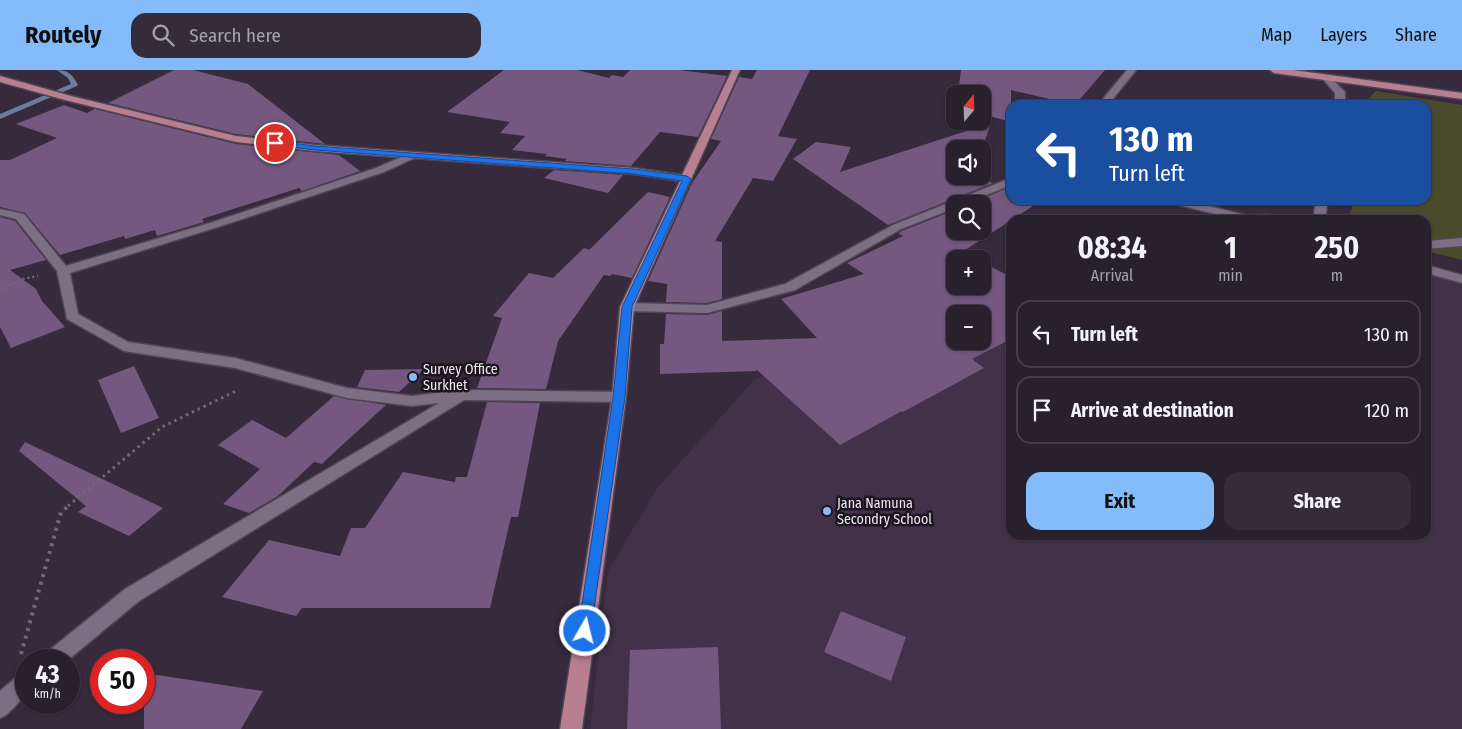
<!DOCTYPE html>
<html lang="en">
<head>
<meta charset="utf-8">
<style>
  :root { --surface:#28202d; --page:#342d39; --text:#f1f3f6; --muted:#a5a3aa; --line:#443e49; --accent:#84bcfb }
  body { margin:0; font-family:"Fira Sans Condensed",sans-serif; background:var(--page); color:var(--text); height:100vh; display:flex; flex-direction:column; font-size:19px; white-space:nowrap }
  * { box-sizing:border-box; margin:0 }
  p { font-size:16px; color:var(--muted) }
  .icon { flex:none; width:28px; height:28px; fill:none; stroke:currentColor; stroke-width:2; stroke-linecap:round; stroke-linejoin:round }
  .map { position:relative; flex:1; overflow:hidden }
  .drawer { position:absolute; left:1006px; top:145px; width:425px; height:325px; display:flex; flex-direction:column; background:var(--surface); border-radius:15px; box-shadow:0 1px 4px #0004,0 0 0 1px var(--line) }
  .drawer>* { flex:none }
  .banner { position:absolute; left:1006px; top:30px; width:425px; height:105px; border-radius:15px; box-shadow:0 1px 4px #0004,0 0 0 1px var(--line); background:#1a4fa0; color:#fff; overflow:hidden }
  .needle { width:32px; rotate:19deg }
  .tools { position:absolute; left:946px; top:15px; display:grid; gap:10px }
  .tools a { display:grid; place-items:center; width:45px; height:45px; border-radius:10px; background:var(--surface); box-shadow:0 1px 4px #0004,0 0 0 1px var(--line); font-size:25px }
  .speed { position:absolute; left:15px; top:579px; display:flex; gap:10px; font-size:25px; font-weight:700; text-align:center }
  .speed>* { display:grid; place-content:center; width:65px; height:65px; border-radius:50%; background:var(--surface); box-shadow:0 1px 4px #0004,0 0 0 1px var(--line); line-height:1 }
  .speed small { font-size:12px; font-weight:400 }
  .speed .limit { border:8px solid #d22; background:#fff; color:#111 }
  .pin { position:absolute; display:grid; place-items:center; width:42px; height:42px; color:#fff; margin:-21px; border:2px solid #fff; border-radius:50%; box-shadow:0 1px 5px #0007 }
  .me { position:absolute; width:55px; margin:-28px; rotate:8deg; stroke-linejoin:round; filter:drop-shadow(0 0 4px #0008) }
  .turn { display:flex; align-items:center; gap:18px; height:105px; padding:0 20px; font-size:22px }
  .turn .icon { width:65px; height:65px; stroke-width:2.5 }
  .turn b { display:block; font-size:35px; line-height:42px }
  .eta { display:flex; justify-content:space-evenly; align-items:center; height:85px; text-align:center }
  .eta b { font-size:30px; font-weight:700; line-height:35px }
  .action { display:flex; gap:10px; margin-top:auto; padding:10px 20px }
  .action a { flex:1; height:58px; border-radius:15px; background:var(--accent); color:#111; font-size:20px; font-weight:700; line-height:58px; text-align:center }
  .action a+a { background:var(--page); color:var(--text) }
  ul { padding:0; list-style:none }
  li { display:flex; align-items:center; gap:15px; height:68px; margin:0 10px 8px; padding:0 10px; border:2px solid var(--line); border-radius:15px }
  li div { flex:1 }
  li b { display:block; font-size:19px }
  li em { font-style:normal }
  header { display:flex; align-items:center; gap:30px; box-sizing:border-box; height:70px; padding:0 25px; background:var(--accent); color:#111 }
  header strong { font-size:24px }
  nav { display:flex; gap:28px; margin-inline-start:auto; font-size:18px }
  .search { width:350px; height:45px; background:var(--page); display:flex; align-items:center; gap:12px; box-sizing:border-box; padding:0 18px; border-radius:15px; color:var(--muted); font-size:19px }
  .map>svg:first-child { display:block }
</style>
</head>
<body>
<header>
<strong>Routely</strong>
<div class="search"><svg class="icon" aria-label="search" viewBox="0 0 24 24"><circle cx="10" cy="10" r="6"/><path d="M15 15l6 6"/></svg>Search here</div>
<nav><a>Map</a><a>Layers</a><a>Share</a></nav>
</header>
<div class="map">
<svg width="1462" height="659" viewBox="0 0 1462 659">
  <rect width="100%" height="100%" fill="#362a3c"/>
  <g fill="#423148" fill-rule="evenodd">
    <path d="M1267,142L1288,150H1174Z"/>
    <path d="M1426,199L1462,212V659H590L608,501L658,417L755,309L870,264L979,226L1011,211V465H1426ZM955,244H982V271H955Z"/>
  </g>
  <path fill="#4a4b2d" d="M1376,21L1462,35V190L1426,181V150H1347L1355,130H1426V35H1364V33Z"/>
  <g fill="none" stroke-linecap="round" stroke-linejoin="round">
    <path fill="#6c7c9a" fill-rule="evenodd" d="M57,0C68,0 73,5 78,15L77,16L0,49V44L71,14L68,8Z"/>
  </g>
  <g fill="#745880" fill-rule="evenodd">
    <path d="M174,0H193L248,14L325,74L236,64L108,33Z"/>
    <path d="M504,0H577L609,8L612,5L623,7L630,0H679L727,6L698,67L660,62L631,96L565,91L567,89L545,86L547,84L512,80L525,66L500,63L510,52L447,42Z"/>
    <path d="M757,0H810L778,66L797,69L773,111L753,108L715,171L722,172V229L707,233L666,232L667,214L648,211L692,113L721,71L711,69L739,7L752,9Z"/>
    <path d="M961,0H1105L1075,35L1011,20V52L982,44V24H958Z"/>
    <path d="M64,35L87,43L95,39L236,74L339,85L360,101L302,121L299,118L202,149L204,152L157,166L155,160L125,169L124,166L60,185L25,143L0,137V90H10L57,68L16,54Z"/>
    <path d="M991,53L982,79H955V106H977L993,113L888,155L793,89L816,72L851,77L840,102Z"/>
    <path d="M554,100L623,105L608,123L544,108Z"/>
    <path d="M1005,119L1011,122V130H1029L1036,134L962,182L976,189H955V216H982V192L1011,207V269L972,289L984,298L903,342L902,341L840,375L756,299L757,301L660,304V274H664L666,244L707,245L722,241V271L817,268L781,229L864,204L847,193L903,166L898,163L902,161L955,140V161H982V134H970ZM955,244H982V271H955Z"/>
    <path d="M648,122L670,127L632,208L612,204L610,206L604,205L558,271L546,319L477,318L502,248L493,246L529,203L553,208L584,178L589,180Z"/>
    <path d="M0,147L15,151L46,190L10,200L36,219L42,231L65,257L11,278L0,257Z"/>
    <path d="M134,296L159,348L121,363L98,310Z"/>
    <path d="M424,299L399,322L357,317L365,300Z"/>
    <path d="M334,326L386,335L326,390L327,389L322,394L314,392L278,426L249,443L223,434L260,399L218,375L252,350L286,368Z"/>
    <path d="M487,332L540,333L518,447H511L490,538H302L296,546L222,527L269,470L340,486L351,458H365L403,402L455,412L456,407H467Z"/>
    <path d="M25,372L163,438L129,466L78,442L86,436L19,381Z"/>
    <path d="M841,541L906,567L891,611L824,582Z"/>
    <path d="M718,577L721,659H627L630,580Z"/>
    <path d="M144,603L263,621L241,659H144Z"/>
  </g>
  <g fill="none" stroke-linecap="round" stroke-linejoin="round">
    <defs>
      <g id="minor">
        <path d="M1127,0H1136L1108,35H1098Z"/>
        <path d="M1326,5L1329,6L1345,22V35H1335V23L1322,8Z"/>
        <path d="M413,82L418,85L417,87L384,102L221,156L70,203L78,244L128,272L235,288L347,318L412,326L461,320L619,322L624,323L626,327L624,331L619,332L464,330L139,531L68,590H43L46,583L125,519L439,333L412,336L347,328L235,298L124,281L67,249L57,201L16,149L0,145V139L24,144L66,196L213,152L376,98Z"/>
        <path d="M1011,108V115L964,134H955V138L901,159L795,220L707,243L627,241L620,237L627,233L707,235L785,214L893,155Z"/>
        <path d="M1165,130H1185L1257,148L1259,150H1239L1167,132Z"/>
        <path d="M1316,130H1328L1325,150H1313Z"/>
        <path d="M1462,168V176L1426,179V171Z"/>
        <path d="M1426,195L1462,205V213L1426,203Z"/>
        <path d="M26,602V625C17,632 11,644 0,648V621L19,605Z"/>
      </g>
      <g id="major">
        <path d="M732,0H740L634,237L626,327L582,659H560L612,327L620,237L680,111L634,104L315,81L236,72L65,30L0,12V6L71,26L236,66L315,75L634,98L682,105Z"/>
        <path d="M1270,0H1293L1462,23V29L1274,3Z"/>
      </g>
    </defs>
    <use href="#minor" stroke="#504555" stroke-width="3"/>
    <use href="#major" stroke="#504555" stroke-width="3"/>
    <path stroke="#726878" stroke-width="2.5" stroke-dasharray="2 3" stroke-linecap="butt" d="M0,220L23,209L38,206"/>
    <path stroke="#726878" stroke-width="3" stroke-dasharray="2.5 4" stroke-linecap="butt" d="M68,436L162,357L238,320"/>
    <path stroke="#726878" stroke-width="4" stroke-dasharray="3 5" stroke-linecap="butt" d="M21,584L61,442L70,435"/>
    <use href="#minor" fill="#7d6e84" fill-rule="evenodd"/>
    <use href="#major" fill="#b77f8f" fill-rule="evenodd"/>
  </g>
  <path fill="#1a73e8" stroke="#114b97" d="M275,71L315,76L634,99L687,106L691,109L632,237L625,327L590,566L585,568L580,566L578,561L613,327L622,237L682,111L634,104L315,80L273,75V72Z"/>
  <g fill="#84bcfb" stroke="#1b151d" stroke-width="2">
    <circle cx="413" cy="307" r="5"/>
    <circle cx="827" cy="441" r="5"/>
  </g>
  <g text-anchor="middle" stroke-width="5" stroke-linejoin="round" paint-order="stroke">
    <g font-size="14" fill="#eee6f2" stroke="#1b151d" text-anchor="start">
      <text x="423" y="304">Survey Office<tspan x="423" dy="16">Surkhet</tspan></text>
      <text x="837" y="438">Jana Namuna<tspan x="837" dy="16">Secondry School</tspan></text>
    </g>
  </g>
</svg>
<div class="tools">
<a><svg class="needle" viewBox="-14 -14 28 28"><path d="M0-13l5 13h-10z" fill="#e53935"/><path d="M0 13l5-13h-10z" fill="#a5a3aa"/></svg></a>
<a><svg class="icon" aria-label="sound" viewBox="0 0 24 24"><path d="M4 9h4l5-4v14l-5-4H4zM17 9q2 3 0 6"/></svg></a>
<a><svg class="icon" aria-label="search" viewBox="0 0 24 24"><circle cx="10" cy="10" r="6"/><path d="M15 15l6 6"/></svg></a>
<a>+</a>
<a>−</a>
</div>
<div class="speed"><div>43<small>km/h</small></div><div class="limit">50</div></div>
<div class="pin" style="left:275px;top:73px;background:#d93025"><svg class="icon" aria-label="arrive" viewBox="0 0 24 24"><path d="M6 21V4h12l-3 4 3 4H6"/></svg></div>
<svg class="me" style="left:585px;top:561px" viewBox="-20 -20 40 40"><circle r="17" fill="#1a73e8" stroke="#fff" stroke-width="3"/><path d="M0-11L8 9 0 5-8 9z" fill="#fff"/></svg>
<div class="banner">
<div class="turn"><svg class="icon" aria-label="left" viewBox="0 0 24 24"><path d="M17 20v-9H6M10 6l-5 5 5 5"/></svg><div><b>130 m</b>Turn left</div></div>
</div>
<section class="drawer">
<div class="eta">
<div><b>08:34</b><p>Arrival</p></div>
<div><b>1</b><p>min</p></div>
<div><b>250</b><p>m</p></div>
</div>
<ul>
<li><svg class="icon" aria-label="left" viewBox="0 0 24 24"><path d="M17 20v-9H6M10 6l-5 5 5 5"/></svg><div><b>Turn left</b></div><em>130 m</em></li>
<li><svg class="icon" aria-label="arrive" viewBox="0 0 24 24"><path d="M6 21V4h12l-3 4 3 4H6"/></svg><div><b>Arrive at destination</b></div><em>120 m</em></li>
</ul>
<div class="action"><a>Exit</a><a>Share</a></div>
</section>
</div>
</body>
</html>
